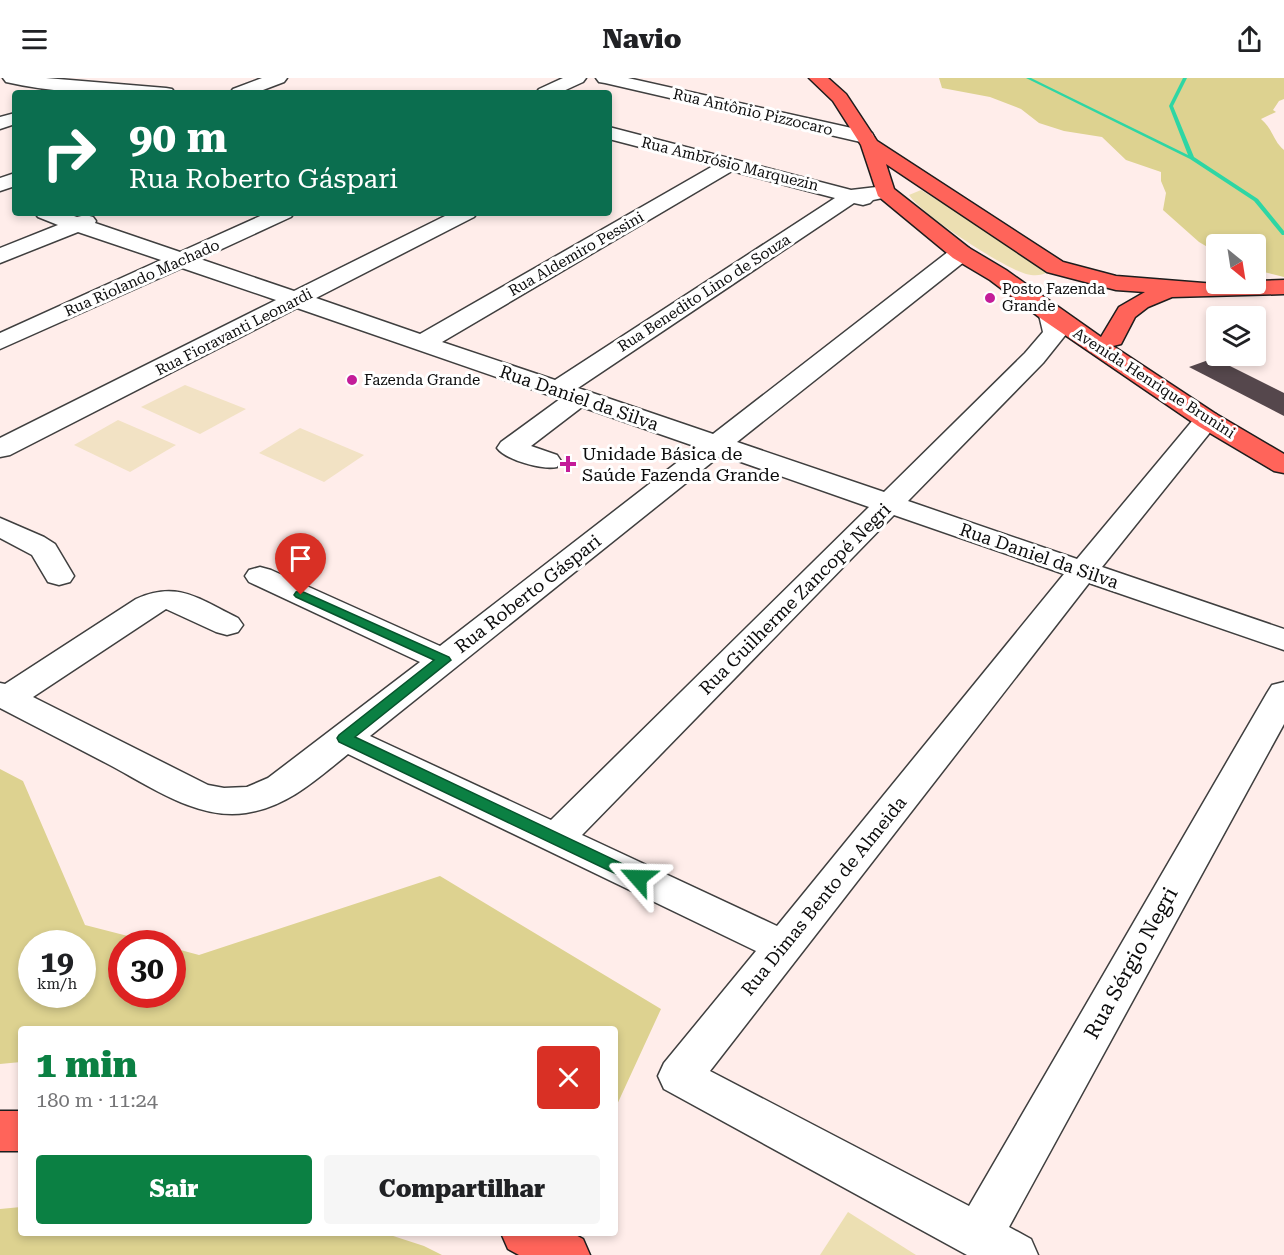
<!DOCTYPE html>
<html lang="pt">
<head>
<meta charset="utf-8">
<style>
  :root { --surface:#fff; --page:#f6f6f6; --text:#202124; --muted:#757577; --accent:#0b8043 }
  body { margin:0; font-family:"Roboto Serif",serif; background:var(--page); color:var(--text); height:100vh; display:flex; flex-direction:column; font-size:22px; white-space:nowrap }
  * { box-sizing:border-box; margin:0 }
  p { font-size:20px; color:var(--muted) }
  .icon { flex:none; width:33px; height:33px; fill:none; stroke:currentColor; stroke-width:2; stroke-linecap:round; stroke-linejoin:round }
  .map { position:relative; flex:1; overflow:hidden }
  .side { position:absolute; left:18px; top:948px; width:600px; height:210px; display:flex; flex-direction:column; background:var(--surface); border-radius:6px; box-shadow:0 3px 9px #0003 }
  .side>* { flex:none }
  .top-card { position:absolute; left:12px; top:12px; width:600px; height:126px; border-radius:6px; box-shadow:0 3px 9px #0003; background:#0b6e4f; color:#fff; overflow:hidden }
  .needle { width:39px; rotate:150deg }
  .buttons { position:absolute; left:1206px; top:156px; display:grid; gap:12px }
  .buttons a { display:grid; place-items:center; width:60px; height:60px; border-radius:6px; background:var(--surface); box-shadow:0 3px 9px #0003; font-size:30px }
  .speed { position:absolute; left:18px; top:852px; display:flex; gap:12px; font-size:30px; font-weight:700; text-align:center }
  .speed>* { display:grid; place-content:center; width:78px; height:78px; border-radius:50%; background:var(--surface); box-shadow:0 3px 9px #0003; line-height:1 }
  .speed small { font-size:15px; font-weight:400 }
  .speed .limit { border:9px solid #d22; background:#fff; color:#111 }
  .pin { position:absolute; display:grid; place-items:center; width:51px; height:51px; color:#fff; margin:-62px -26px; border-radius:50% 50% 50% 0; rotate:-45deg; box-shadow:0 0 6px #0007 }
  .pin .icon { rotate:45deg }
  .me { position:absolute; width:66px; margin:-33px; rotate:295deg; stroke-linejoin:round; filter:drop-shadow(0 0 4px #0008) }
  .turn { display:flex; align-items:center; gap:21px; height:126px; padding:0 18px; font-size:27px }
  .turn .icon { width:78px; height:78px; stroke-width:2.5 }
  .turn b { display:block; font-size:42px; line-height:51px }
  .round { display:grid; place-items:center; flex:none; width:63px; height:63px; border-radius:6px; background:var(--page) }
  .summary { display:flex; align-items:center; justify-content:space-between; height:102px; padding:0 18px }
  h1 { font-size:36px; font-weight:800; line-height:45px; color:var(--accent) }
  .primary-button { display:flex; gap:12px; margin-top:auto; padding:12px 18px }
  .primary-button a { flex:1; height:69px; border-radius:6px; background:var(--accent); color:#fff; font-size:24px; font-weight:800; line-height:69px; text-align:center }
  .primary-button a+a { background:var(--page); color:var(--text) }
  header { display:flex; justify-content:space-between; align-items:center; height:78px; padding:0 18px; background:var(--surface); font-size:27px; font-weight:800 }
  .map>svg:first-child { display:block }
</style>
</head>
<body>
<header><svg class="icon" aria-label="menu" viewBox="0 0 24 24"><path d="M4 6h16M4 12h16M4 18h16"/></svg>Navio<svg class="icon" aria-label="share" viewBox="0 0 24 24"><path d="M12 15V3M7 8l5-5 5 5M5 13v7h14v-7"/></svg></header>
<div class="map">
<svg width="1284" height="1177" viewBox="0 0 1284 1177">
  <rect width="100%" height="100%" fill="#ffedea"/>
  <g fill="#ecdfb2">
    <path d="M921,112L1043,187L1048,194C1041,198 1034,198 1026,196C1002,189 922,137 909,117Z"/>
    <path d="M848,1134L916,1177H820Z"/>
  </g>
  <g fill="#ddd290" fill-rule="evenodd">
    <path d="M939,0H1284V21L1279,23L1273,32L1276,34L1261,41C1273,51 1273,63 1284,72V199L1256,192V166H1216V174L1199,164L1163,132L1166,115L1161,103V94L1126,82L1102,59L1064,53L1039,45L1021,31L990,19L942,10Z"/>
    <path d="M0,691L23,703L85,847L155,865L122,866V916H172L173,870L199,877L440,798L661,931L615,1031V951H21V984L0,986ZM32,866H82V916H32Z"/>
    <path d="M21,1129V1155H384L424,1168L442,1177H0V1131Z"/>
  </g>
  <g fill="#f2e2c4">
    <path d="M185,307L246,331L200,356L141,329Z"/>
    <path d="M118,342L176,367L130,394L74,367Z"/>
    <path d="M300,350L364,377L324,404L259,375Z"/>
  </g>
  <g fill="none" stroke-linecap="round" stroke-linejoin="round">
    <path fill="#2ed6a4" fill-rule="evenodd" d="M1026,0H1031L1188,77L1169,28L1183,0H1187L1173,28L1194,79L1258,121L1284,153V157H1282L1254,123L1190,81Z"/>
  </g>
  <path fill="#55474c" d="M1214,280L1284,315V338L1189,289Z"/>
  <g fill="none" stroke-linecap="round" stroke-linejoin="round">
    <defs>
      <g id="minor">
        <path d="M3,0H46L166,10L172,11L175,15C119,15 61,17 6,4Z"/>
        <path d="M262,0H287L284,4L255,15H230L233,11Z"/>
        <path d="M563,0H586L583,4L559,15H536L539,11Z"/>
        <path d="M596,0H628L865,53L872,55L874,59L872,63L865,65L605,5L599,4Z"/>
        <path d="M15,35V46L0,51V39Z"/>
        <path d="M609,49L851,112L885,108L892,110L895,114L892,118L873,122L870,125L863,127L854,125L578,310L713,356L953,170L961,168L969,170L972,175L969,180L737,364L884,414L1025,275L1043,254L1039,237L1043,232L1051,230L1059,232L1067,255L1043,285L908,423L1077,481L1198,336L1207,334L1216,336L1220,342L1102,489L1284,551V572L1089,505L710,993L969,1128L1267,615L1272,607L1284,604V646L1009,1149L1031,1161L1038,1177H967L664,1011L658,998L664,985L756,873L348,676C317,701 287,729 246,735C197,743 147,706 106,685C71,667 35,648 0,630V605L5,606L136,521C179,502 200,522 238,540L243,547L238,554L227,557L216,554L166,531L33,619L208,707L224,710L247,709L268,700L420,584L249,504L245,498L249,492L260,489L271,492L440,568L697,369L582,329L531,368L557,377L561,383L557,389C542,392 506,382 497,370L501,364L560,321L297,230L10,377L0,379V360L276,222L182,190L0,271V255L161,182L78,154L0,185V170L58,147L38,139L35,135H65L77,139L86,137L93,139L96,143L95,145L180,174L267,135H294L291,139L200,181L294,213L451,135H477L474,139L316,220L420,256L713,88L609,61ZM732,93L835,120L555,302L442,264ZM721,377L869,429L551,742L370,658ZM894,437L1064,496L777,848L582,757Z"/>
        <path d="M15,95V108L0,113V100Z"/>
        <path d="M0,440L44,459L55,466L74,498L70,504L59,507L48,504L32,477L0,460Z"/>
      </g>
      <g id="major">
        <path d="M809,0H828L846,16L877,63L1063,184L1116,198L1216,206H1256V203L1284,202V216L1172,219L1148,229L1135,239L1121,266L1113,268L1216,336L1284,376V395L1274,393L1198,348L1043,242L990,202L953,180L878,118L861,67L833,23ZM886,86L1047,194L1116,212L1145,214L1119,229L1101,259L1006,192L969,170L894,111Z"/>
        <rect x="0" y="1033" width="21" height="40"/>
        <path d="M501,1155H572L583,1161L590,1177H519L508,1171Z"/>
      </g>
    </defs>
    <use href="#minor" stroke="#3f3f3f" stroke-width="3"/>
    <use href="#major" stroke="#1d1d1d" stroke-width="3"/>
    <use href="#minor" fill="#fff" fill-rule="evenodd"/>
    <use href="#major" fill="#ff645a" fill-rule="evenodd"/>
  </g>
  <path fill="#0b8043" stroke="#07532c" stroke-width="1.5" d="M301,513L449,579L451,582L355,659L644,796L646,800L644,804H633L339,664L337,660L339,657L434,582L296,519L294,517L296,514Z"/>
  <g fill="#c41c99" stroke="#fff" stroke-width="2">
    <circle cx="990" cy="220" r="6"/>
    <circle cx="352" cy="302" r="6"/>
    <path d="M565 377h6v6h6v6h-6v6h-6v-6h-6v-6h6z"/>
  </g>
  <g text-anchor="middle" stroke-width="6" stroke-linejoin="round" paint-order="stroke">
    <g font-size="15" fill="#0c0c0c" stroke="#fff">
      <text transform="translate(753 34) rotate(13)" y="5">Rua Antônio Pizzocaro</text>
      <text transform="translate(730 86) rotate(14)" y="5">Rua Ambrósio Marquezin</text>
      <text transform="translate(576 176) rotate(-30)" y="5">Rua Aldemiro Pessini</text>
      <text transform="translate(142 200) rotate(-24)" y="5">Rua Riolando Machado</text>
      <text transform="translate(704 215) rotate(-33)" y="5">Rua Benedito Lino de Souza</text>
      <text transform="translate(234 254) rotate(-27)" y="5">Rua Fioravanti Leonardi</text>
      <text transform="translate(1154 305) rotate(33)" y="5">Avenida Henrique Brunini</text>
    </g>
    <g font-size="15" fill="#0c0c0c" stroke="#fff" text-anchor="start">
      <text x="1002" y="216">Posto Fazenda<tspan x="1002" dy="17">Grande</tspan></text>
      <text x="364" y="307">Fazenda Grande</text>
    </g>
    <g font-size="18" fill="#0c0c0c" stroke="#fff">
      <text transform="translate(579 320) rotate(19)" y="6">Rua Daniel da Silva</text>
      <text transform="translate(1039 478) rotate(19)" y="6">Rua Daniel da Silva</text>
      <text transform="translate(528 516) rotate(-38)" y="6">Rua Roberto Gáspari</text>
      <text transform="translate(795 521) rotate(-45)" y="6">Rua Guilherme Zancopé Negri</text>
      <text transform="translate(824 818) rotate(-51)" y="6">Rua Dimas Bento de Almeida</text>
    </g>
    <g font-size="18" fill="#0c0c0c" stroke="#fff" text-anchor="start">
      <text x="582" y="382">Unidade Básica de<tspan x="582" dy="21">Saúde Fazenda Grande</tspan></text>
    </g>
    <g font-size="21" fill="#0c0c0c" stroke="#fff">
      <text transform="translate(1131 885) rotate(-61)" y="7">Rua Sérgio Negri</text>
    </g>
  </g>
</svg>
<div class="buttons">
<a><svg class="needle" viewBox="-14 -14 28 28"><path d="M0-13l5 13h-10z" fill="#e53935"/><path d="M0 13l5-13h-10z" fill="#757577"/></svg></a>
<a><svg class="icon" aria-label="layers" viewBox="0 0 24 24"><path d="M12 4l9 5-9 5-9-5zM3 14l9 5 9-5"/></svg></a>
</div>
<div class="speed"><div>19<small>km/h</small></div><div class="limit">30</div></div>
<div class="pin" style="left:301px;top:517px;background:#d93025"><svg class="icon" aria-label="arrive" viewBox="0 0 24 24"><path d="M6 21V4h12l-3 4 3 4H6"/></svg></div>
<svg class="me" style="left:638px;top:800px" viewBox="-20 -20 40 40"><path d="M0-17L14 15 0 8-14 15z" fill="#0b8043" stroke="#fff" stroke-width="4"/></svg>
<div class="top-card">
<div class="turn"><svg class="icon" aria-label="right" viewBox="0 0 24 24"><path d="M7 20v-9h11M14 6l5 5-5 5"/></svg><div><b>90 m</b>Rua Roberto Gáspari</div></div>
</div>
<section class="side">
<div class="summary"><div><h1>1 min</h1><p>180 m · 11:24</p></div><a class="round" style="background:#d93025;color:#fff"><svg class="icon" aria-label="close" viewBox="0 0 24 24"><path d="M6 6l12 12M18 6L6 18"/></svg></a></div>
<div class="primary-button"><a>Sair</a><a>Compartilhar</a></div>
</section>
</div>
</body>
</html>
